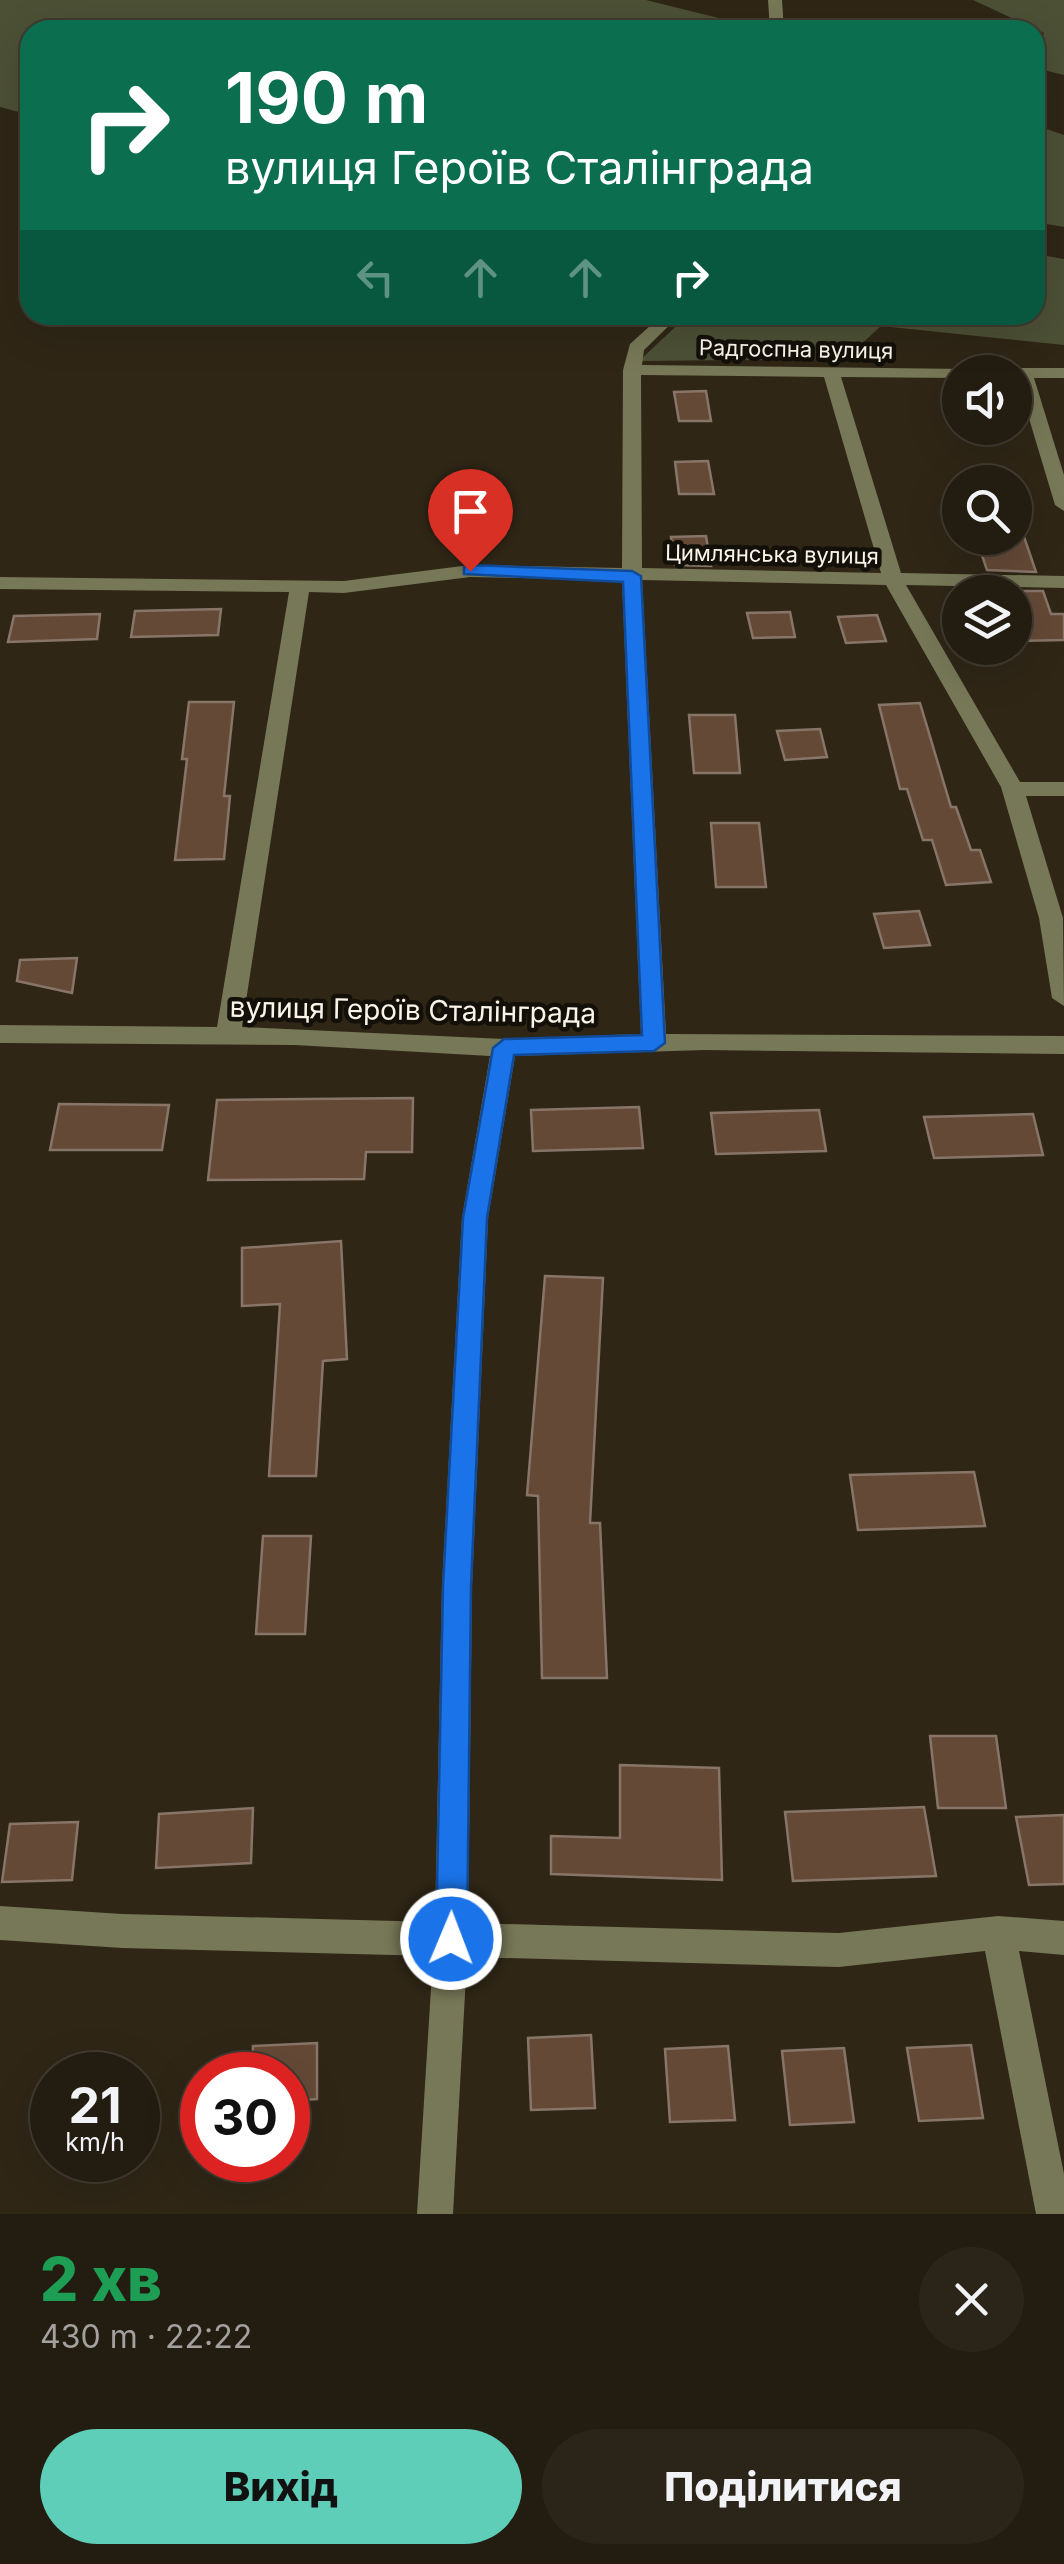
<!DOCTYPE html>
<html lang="uk">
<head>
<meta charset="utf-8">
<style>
  :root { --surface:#231c10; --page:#2b2519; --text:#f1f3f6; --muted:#a3a19f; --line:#403a30; --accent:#5eceb8 }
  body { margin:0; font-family:Inter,sans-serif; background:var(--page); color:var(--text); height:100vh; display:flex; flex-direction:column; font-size:38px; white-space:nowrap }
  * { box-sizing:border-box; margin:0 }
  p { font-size:32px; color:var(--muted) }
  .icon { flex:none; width:55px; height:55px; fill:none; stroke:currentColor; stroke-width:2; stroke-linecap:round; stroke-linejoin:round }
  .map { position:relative; height:2214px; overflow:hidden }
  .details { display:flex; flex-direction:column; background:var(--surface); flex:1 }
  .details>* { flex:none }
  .hud { position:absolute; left:20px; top:20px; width:1025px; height:305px; border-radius:30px; box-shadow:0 10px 40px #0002,0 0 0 2px var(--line); background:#0b6e4f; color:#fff; overflow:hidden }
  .fabs { position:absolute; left:942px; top:355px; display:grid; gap:20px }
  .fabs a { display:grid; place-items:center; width:90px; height:90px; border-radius:50%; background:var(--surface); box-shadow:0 10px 40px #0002,0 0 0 2px var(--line); font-size:50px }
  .speed { position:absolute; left:30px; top:2052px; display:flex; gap:20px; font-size:50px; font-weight:700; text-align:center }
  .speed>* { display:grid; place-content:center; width:130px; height:130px; border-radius:50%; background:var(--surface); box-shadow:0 10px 40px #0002,0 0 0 2px var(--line); line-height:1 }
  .speed small { font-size:25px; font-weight:400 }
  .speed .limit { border:15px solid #d22; background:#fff; color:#111 }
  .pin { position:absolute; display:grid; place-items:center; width:85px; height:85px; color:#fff; margin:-102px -42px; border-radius:50% 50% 50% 0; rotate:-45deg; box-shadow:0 0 10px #0007 }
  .pin .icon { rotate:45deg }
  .me { position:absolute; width:110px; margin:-55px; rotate:1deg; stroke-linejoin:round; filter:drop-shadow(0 0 8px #0008) }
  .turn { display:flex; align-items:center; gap:35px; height:210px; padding:0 40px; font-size:45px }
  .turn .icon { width:130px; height:130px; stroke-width:2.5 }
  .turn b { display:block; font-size:70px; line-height:85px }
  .lanes { display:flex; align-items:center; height:95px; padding:0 40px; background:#0003; justify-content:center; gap:50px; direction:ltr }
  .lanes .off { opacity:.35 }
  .round { display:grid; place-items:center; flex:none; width:105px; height:105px; border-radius:52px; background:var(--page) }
  .headline { display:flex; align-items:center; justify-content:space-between; height:170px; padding:0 40px }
  h1 { font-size:60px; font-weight:800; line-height:75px; color:#1e9e55 }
  .action { display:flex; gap:20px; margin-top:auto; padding:20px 40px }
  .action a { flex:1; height:115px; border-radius:60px; background:var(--accent); color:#111; font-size:40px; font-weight:800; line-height:115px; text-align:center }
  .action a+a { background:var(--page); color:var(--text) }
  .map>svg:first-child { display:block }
</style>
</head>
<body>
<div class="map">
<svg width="1064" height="2214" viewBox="0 0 1064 2214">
  <rect width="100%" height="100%" fill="#2f2616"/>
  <g fill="#4c5035">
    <path d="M0,0H646L747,25V30H30V115L0,107Z"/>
    <path d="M973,0H1064V75L1035,68L1044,33Z"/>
    <path d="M1035,125L1064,135V227L1035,222Z"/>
    <path d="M1035,254L1064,259V345L881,326L845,359L639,361L688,315H1035Z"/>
  </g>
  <g fill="#644936" stroke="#877568" stroke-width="2.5">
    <path d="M706,391L711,421H679L674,392Z"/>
    <path d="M708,461L714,494H679L675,462Z"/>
    <path d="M1019,522L1036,572L987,570L976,538H1015V523Z"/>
    <path d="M706,536L711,566L675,565L671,537Z"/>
    <path d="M1015,591H1043L1051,614H1064V640L1015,641Z"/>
    <path d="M221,609L218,635L131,637L135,611Z"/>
    <path d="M790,612L795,637L753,638L747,613Z"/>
    <path d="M100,614L97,639L8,642L14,616Z"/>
    <path d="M877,615L886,641L846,643L838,617Z"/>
    <path d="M189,702H234L224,796H230L224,859L175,860L187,759H182Z"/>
    <path d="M920,703L951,807H956L971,850H980L991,882L946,885L932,840H923L907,789H900L879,705Z"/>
    <path d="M689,715H735L740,773H694Z"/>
    <path d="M820,729L827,757L785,760L777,731Z"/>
    <path d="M711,823H759L766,887H716Z"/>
    <path d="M919,911L930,945L884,948L874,914Z"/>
    <path d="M77,958L72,993L17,981L20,960Z"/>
    <path d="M413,1098L412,1152H366L364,1179L208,1180L217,1100Z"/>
    <path d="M59,1104L169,1105L162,1150H50Z"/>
    <path d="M639,1107L643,1148L533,1151L531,1110Z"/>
    <path d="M819,1110L826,1151L716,1154L711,1113Z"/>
    <path d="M1033,1114L1043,1155L934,1158L924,1117Z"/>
    <path d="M341,1241L347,1359L323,1361L316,1476H269L280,1304L242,1306V1248Z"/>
    <path d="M545,1276L603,1278L590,1523H600L607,1678H542L538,1496L527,1495Z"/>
    <path d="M974,1472L985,1526L858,1530L850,1475Z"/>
    <path d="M263,1536H311L305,1634H256Z"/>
    <path d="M930,1736H996L1006,1808H938Z"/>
    <path d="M620,1765L719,1768L722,1880L551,1874V1836L620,1838Z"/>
    <path d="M924,1807L936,1876L793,1881L785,1812Z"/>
    <path d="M253,1808L251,1863L156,1868L159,1814Z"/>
    <path d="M1064,1815V1884L1029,1885L1016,1817Z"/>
    <path d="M78,1822L72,1880L2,1882L10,1824Z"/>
    <path d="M591,2035L595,2108L531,2110L528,2038Z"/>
    <path d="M317,2043V2099L288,2101V2075H252L253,2046Z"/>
    <path d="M971,2045L983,2118L919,2121L907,2048Z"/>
    <path d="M728,2046L735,2120L670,2122L665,2049Z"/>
    <path d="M844,2048L854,2122L790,2125L782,2051Z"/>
  </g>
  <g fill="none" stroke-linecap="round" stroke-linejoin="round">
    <g fill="#777857" fill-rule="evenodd">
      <path d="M768,0H782L784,30H770Z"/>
      <path d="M662,315H680L644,350L642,365L966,369L968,372H960V378L841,377L901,573L1064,576V588L906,585L1020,782H1064V796H1026L1063,918L1064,1006L1052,998L1039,918L1001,787L886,585L642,580L666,1034L1064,1036V1054L704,1050L515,1056L488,1218L472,1586L468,1923L839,1933L998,1916L1064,1921V1955L1019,1951L1064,2174V2214H1036L985,1951L839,1967L467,1957L453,2214H417L433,1956L122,1948L0,1940V1906L122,1914L435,1922L442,1586L462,1218L490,1056L295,1045L0,1043V1025L217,1027L289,592L0,589V577L344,581L470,565L622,568L623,370L630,344ZM641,375L824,377L881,573L642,568ZM470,577L622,580L641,1034L504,1039L242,1027L309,592L344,593Z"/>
      <path d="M1064,368V378H1034L1064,475V511L1055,505L1015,372H1007L1015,368Z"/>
    </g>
  </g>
  <path fill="#1a73e8" stroke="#114b97" stroke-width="2.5" d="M470,565L632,571L641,576L665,1043L654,1051L514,1055L487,1218L471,1586L467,1939L462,1950L451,1954L440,1950L436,1939L443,1586L463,1218L493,1048L504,1039L642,1035L623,582L464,574V567Z"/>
  <g text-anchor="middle" stroke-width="9" stroke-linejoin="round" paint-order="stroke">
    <g font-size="22" fill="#faf4e9" stroke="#131009">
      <text transform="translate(796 349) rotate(1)" y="8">Радгоспна вулиця</text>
      <text transform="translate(772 554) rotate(1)" y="8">Цимлянська вулиця</text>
    </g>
    <g font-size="28" fill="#faf4e9" stroke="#131009">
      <text transform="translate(413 1010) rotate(1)" y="10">вулиця Героїв Сталінграда</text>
    </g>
  </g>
</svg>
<div class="fabs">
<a><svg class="icon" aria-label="sound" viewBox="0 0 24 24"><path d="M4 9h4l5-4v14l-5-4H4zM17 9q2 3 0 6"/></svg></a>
<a><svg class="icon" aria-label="search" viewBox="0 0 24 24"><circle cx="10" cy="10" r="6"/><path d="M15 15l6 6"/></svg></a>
<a><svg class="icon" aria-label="layers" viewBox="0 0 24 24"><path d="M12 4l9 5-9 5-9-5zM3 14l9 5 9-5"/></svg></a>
</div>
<div class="speed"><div>21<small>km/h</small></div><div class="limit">30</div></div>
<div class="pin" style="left:470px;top:571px;background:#d93025"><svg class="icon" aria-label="arrive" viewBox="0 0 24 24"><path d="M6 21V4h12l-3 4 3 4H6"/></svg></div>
<svg class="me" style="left:451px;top:1939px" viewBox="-20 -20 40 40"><circle r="17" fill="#1a73e8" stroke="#fff" stroke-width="3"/><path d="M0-11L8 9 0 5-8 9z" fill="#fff"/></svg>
<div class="hud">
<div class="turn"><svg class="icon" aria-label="right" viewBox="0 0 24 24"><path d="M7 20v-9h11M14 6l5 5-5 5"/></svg><div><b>190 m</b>вулиця Героїв Сталінграда</div></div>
<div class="lanes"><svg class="icon off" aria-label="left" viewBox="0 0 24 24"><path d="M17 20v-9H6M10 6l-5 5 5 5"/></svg><svg class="icon off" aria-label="ahead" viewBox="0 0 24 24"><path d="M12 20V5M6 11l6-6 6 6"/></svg><svg class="icon off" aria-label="ahead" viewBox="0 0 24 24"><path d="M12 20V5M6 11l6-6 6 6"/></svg><svg class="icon" aria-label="right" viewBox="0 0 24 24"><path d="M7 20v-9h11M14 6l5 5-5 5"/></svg></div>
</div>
</div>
<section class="details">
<div class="headline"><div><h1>2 хв</h1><p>430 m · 22:22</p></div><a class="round"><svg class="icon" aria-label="close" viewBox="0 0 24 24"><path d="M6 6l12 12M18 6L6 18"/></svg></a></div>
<div class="action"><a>Вихід</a><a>Поділитися</a></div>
</section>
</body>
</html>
